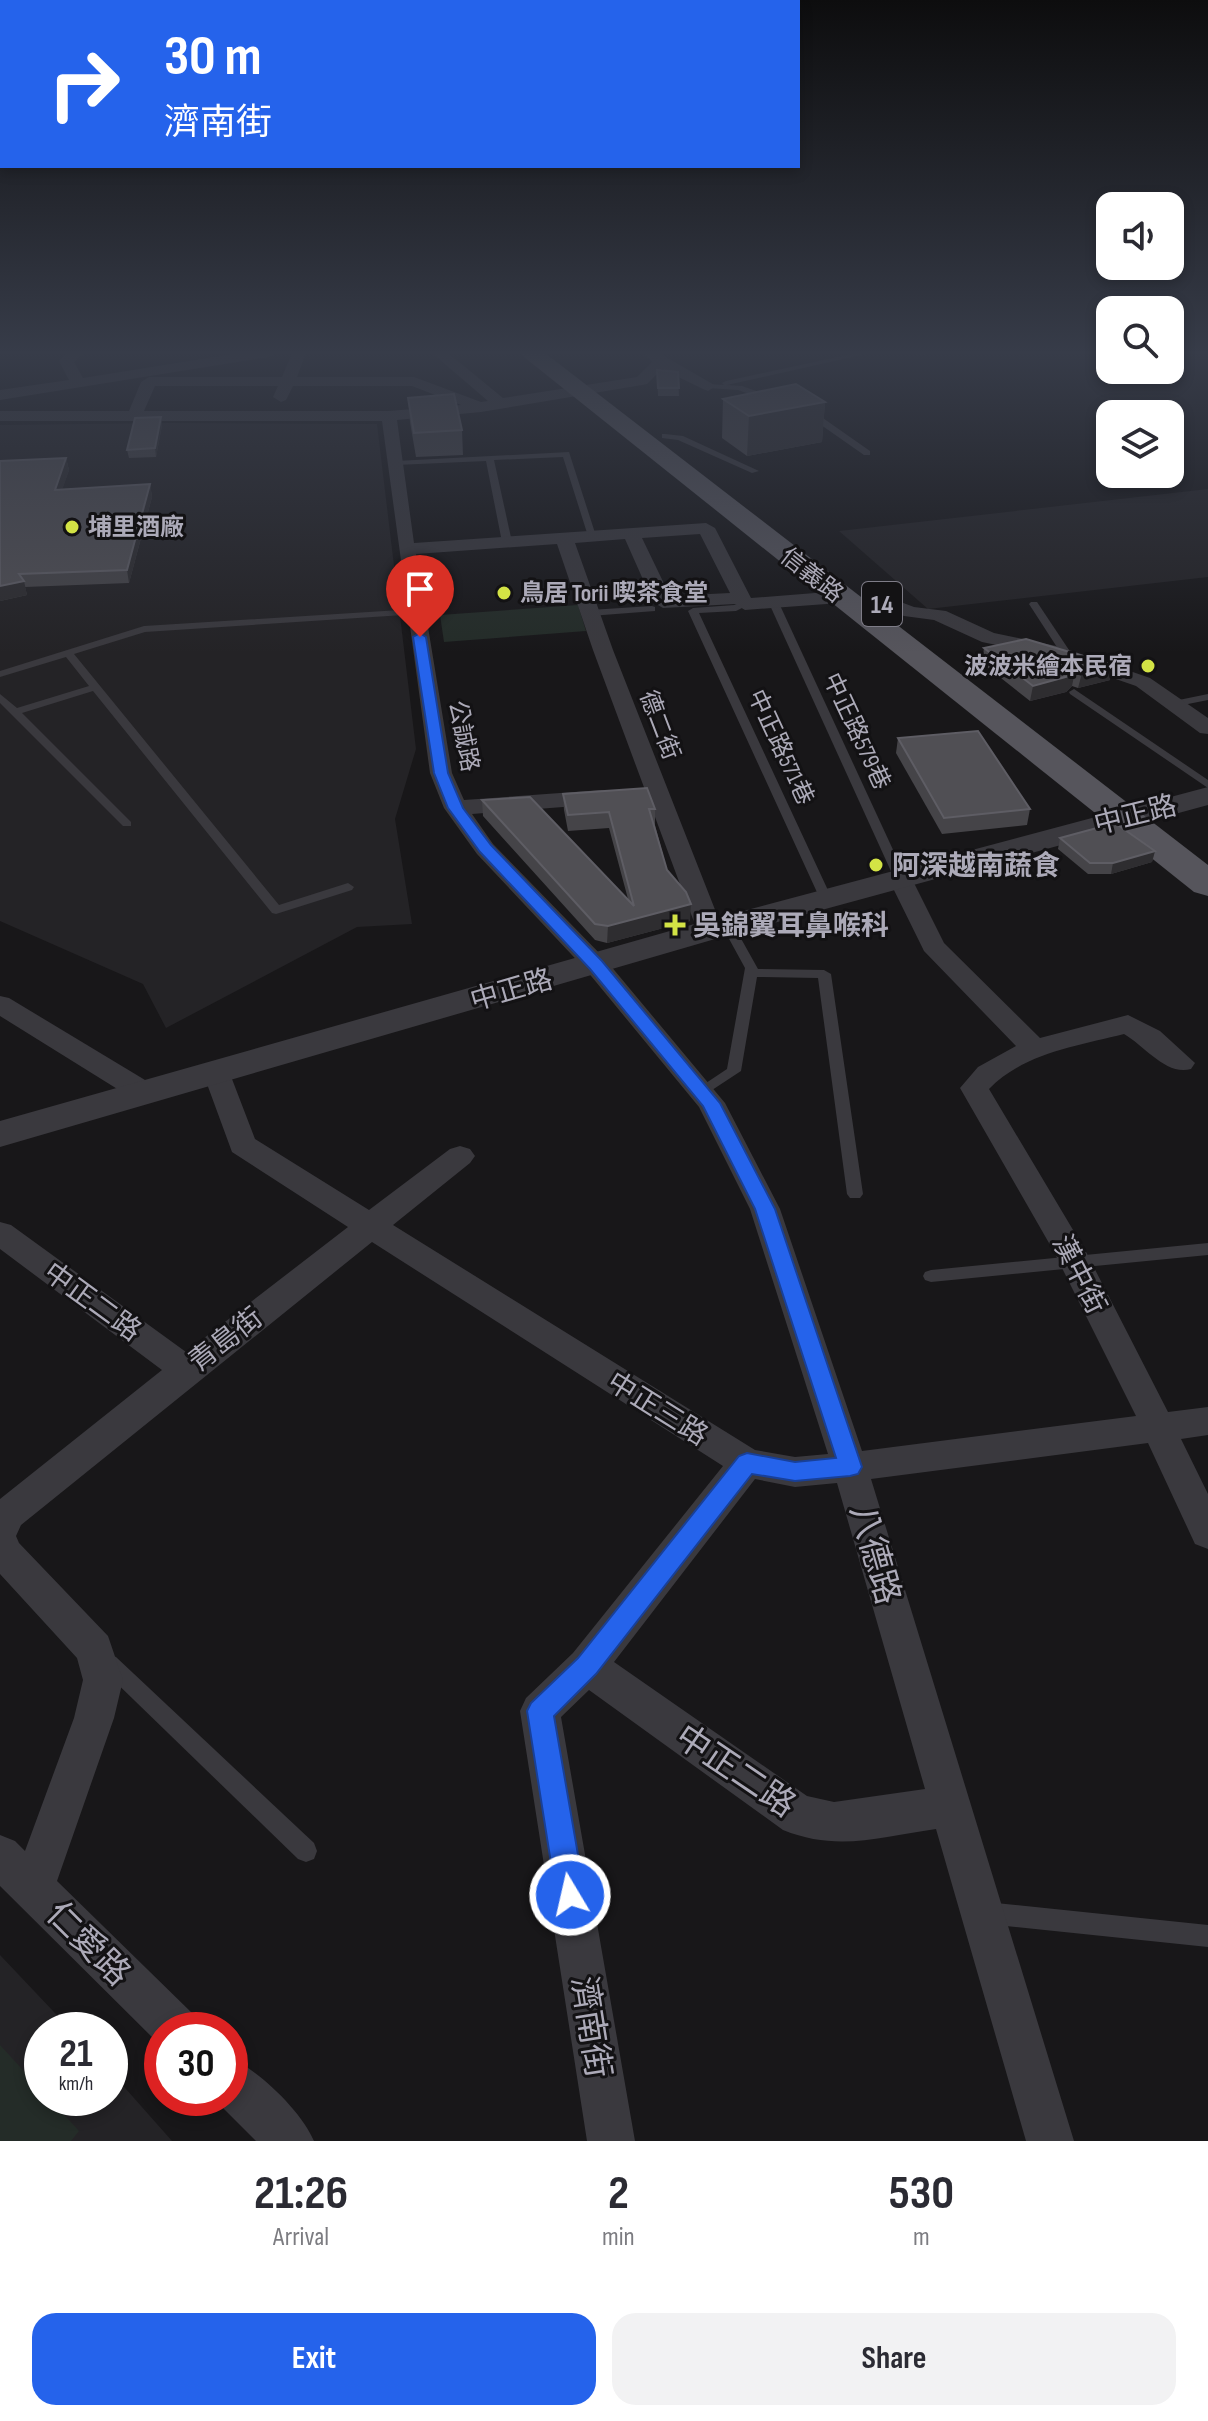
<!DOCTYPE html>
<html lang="en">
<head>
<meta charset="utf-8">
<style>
  :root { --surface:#fff; --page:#f2f2f3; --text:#2b2b33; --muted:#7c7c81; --accent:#2563eb }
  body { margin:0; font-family:"Sofia Sans Condensed","Noto Sans TC",sans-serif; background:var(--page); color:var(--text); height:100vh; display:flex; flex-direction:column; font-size:30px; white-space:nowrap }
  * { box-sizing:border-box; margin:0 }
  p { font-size:26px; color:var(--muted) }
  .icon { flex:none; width:44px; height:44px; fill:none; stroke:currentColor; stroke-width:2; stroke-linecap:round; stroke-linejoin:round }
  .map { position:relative; height:2141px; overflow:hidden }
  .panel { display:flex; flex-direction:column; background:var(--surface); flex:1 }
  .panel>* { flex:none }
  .top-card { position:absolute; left:0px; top:0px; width:800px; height:168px; box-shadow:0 4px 12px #0003; background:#2563eb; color:#fff; overflow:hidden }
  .fabs { position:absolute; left:1096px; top:192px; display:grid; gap:16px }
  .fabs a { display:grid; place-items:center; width:88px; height:88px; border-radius:16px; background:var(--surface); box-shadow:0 4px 12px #0003; font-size:40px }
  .speed { position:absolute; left:24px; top:2012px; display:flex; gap:16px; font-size:40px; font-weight:700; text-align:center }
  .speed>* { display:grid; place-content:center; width:104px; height:104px; border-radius:50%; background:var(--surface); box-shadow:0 4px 12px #0003; line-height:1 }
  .speed small { font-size:20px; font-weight:400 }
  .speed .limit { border:12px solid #d22; background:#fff; color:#111 }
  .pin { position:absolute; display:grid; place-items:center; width:68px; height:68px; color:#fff; margin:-82px -34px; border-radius:50% 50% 50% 0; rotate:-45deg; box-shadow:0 0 8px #0007 }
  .pin .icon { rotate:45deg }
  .me { position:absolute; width:88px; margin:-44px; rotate:351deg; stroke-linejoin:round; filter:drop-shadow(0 0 6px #0008) }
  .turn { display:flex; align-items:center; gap:28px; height:168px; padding:0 32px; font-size:36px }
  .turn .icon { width:104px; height:104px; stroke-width:2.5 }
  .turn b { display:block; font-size:56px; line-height:68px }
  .eta { display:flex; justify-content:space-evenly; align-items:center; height:136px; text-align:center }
  .eta b { font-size:48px; font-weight:700; line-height:56px }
  .button { display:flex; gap:16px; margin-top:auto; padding:16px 32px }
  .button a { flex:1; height:92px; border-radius:24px; background:var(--accent); color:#fff; font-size:32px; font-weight:700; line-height:92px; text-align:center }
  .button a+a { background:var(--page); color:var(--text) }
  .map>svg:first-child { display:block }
</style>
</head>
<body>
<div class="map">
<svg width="1208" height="2141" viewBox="0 0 1208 2141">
  <rect width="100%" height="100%" fill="#181719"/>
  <g fill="#242326">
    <path d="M169,423L377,424L416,749L395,819L412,924L357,927L166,1028L143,984L0,921V425Z"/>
    <path d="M1208,489V577L928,609L839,531Z"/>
    <path d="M0,1955L71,2030H42V2098H110V2071L172,2141H0Z"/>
  </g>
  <g fill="#242c28">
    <path d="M578,605L586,631L444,642L440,615Z"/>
    <path d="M0,2045L42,2091V2098H49L79,2131L71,2141H0Z"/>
  </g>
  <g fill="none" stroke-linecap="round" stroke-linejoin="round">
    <g fill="#3a393e" fill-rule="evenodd">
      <path d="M856,353H870L727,385L742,386L773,397V401H770L738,390L708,388L704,386L708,384L724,385L722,383L726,381Z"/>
      <path d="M900,353H928L925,355Z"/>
      <path d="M809,409H815L820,416L870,451V455H864L814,420Z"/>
      <path d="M665,434L683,436L759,471L752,473L678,440L662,438V434Z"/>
      <path d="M569,452L596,536L595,538L588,536L563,457L494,460L512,542L507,545L502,542L486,461L396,465L392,463L396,461Z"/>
      <path d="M773,598L778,601L907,880L905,883H897L895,880L768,601Z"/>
      <path d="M745,601L750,604L736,611L699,613L833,901L831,904H823L821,901L688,611L693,608L734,605Z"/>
      <path d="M1031,602H1037L1073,656L1072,658H1064L1029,604Z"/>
      <path d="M652,606L655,607V611L590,616L585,613L590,610Z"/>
      <path d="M416,609L419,610V614L145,632L74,654L279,905L348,883L354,887L352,890L276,914L272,913L93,691L22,713L131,822V826H123L0,703V694L17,708L89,686L66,657L0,677V671L144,626Z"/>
      <path d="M1074,689L1208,780V788L1070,694L1069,692Z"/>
      <path d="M1208,694V700L1173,707L1168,704L1169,702Z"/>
      <path d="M728,922L734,926L758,969L824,970L831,974L863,1194L860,1198H850L847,1194L818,978L757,977L741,1071L706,1094L701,1096L694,1091L727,1069L745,968L722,926Z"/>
      <path d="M1208,1243V1255L931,1282L925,1280L923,1276L925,1272L931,1270Z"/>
      <path d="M109,1654L116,1657L314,1843L317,1851L314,1859L306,1862L298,1859L102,1669L99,1663L102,1657Z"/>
      <path d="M986,1902L1208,1925V1947L986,1924L978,1921L975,1913L978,1905Z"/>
    </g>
    <g fill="#3a393e" fill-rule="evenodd">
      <path d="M67,353H84L74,362L83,378L239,353H276L269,357L0,400V390L69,380L59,361Z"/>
      <path d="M292,353H306L297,377H414L481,402L488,401L432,353H448L503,398L637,377L652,362L643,353H659L716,386L708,391L703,389L662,369L647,384L642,385L481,412L397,420L414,543L706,523L715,528L751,598L840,591L850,597L840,603L745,610L735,604L663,608L653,602L625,539L575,543L613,650L723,930L719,935H701L697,930L593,650L557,544L416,554L452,773L464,800L602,790L610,792L613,797L610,802L602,804L472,814L493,844L605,959L725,1103L780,1209L862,1451L1136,1416L1053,1250L960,1088L978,1067L1016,1046L924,951L889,880L892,875H910L944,943L1040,1038L1128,1015L1160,1031L1195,1063L1191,1069C1166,1076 1145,1046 1124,1034C1077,1046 1024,1053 989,1089L1085,1250L1168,1412L1208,1407V1435L1181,1439L1208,1494V1549L1195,1544L1148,1443L871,1479L1074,2141H1026L936,1829C880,1837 837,1852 783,1830L589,1690L561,1717L635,2141H587L520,1711L526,1698L573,1653L723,1466L372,1242L21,1525L16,1536L19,1543L108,1636L123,1680L114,1718L57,1881L193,2014L200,2030H162L161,2046L0,1886V1835L15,1841L25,1851L74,1718L83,1680L77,1658L0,1574V1499L162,1370L0,1249V1222L11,1225L186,1352L348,1227L232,1152L203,1073L207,1066L217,1064L227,1066L255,1139L369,1210L450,1149L460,1146L470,1149L475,1156L470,1163L393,1225L755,1450L795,1457L828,1454L750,1209L699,1107L587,971L477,854L444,808L430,773L382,421H0V411H129L141,382L149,377H282ZM155,386H278L273,397L281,402L286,400L293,386H412L461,405L389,411H144ZM700,534L730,593L670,596L642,538ZM755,1479L795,1487L837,1483L925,1789L834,1802L807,1796L614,1662Z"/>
      <path d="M874,592L914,607L946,611L994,633L1061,647L1150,678L1208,718V734L1200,733L1136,686L1049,656L982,642L934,620L904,616L867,602L864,598Z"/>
      <path d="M0,996L9,998L155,1086L159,1093L155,1100L145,1102L135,1100L0,1016Z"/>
      <path d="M230,2058C259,2070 302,2112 314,2141H256L213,2098H230Z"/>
    </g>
    <path fill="#3a393e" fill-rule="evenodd" d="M1208,787V805L722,937L0,1147V1121L698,923Z"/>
    <path fill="#56555c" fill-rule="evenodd" d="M519,353H545L1208,865V896L1194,892Z"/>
  </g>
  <g fill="#454448">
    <path d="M657,370L678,372L679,396H658Z"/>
    <path d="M408,398L462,430L463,455L416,457L410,422Z"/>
    <path d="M723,399L825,402L822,442L747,456L722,438Z"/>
    <path d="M161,417L162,425L156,457L129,458L127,450Z"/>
    <path d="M66,458L69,470L62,489L150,484L152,497L129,583L25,587L27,595L0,601V461Z"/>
    <path d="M984,648L1110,680L1078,688L1072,686L1066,692L1030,701L982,663Z"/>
    <path d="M898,738L1030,809L1027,825L942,834L896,753Z"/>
    <path d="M563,794L655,809V825L667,870L690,921L607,943L595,940L483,816L482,800L628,899L609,828L568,831L564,810Z"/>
    <path d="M1060,838L1155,851L1152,862L1111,874H1088L1058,849Z"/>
  </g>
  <g fill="#2e2d30">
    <path d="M825,402L822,442L747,456L749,416Z"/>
    <path d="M161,417L162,425L156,457L155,448Z"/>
    <path d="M66,458L69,470L58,502L55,490Z"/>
    <path d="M150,484L152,497L129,583L127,570Z"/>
    <path d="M24,581L27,595L0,601V586Z"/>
    <path d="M1113,665L1110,680L1078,688L1082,673Z"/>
    <path d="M1075,671L1072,686L1066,692L1030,701L1033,686Z"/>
    <path d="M1155,851L1152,862L1111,874L1113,863Z"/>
    <path d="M691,904L690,921L607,943L608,926Z"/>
  </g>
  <g fill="#504f54" stroke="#5e5d64" stroke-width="2">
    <path d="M657,370L678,372L679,388H658Z"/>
    <path d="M796,384L825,402L749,416L723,399Z"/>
    <path d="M454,394L462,430L414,433L408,398Z"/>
    <path d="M161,417L155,448L127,450L135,418Z"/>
    <path d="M66,458L55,490L150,484L127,570L19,574L24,581L0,586V461Z"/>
    <path d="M1026,639L1113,665L1082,673L1075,671L1069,676L1033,686L984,648Z"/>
    <path d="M978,731L1030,809L944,818L898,738Z"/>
    <path d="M647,788L655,809H649L667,870L686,892L691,904L608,926L595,924L482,800L530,797L634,906L609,812L568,815L563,794Z"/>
    <path d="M1115,823L1155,851L1113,863H1090L1060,838Z"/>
  </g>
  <linearGradient id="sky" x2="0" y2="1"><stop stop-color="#0d0d0e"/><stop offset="0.54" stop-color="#373c49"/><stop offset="1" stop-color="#373c49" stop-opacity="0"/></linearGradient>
  <rect width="1208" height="653" fill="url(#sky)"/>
  <path fill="#2563eb" stroke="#184099" stroke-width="2" d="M420,633L426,637L448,773L463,808L491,845L602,961L720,1103L775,1209L862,1467L858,1474L850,1476L795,1481L752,1474L596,1674L554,1716L585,1895L580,1905L570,1910L560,1905L556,1895L527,1711L531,1703L578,1658L739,1456L747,1453L795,1462L836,1458L755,1209L703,1106L590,969L480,852L448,808L434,773L413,637Z"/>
  <g fill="#d3e345" stroke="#131214" stroke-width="3">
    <circle cx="72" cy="527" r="8"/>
    <circle cx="504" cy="593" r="8"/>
    <circle cx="1148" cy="666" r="8"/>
    <circle cx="876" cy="865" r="8"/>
    <path d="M671 913h8v8h8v8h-8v8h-8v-8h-8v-8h8z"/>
  </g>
  <g text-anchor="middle" stroke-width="6" stroke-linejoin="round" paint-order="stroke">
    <g font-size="24" font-weight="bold" fill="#acaab8" stroke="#131214" text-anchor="start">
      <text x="88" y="535">埔里酒廠</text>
      <text x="520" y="601">鳥居 Torii 喫茶食堂</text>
      <text x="1132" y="674" text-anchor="end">波波米繪本民宿</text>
    </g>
    <g font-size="24" fill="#acaab8" stroke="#131214">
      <text transform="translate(812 575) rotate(38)" y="8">信義路</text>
      <text transform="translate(660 725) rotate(69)" y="8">德二街</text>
      <text transform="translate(857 731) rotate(65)" y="8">中正路579巷</text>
      <text transform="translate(464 736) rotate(79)" y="8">公誠路</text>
      <text transform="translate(781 747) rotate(65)" y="8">中正路571巷</text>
    </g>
    <rect fill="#131214" stroke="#7e7c87" stroke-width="2" x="862" y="582" width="40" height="44" rx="6"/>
    <g font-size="26" font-weight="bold" fill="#acaab8">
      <text x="882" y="613">14</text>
    </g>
    <g font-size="28" fill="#acaab8" stroke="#131214">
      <text transform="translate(1135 814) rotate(-14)" y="10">中正路</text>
      <text transform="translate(511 989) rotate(-16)" y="10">中正路</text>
      <text transform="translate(1080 1274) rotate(63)" y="10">漢中街</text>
      <text transform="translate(93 1301) rotate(36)" y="10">中正二路</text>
      <text transform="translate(225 1339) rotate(-38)" y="10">青島街</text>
      <text transform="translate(658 1408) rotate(32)" y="10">中正三路</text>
    </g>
    <g font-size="28" font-weight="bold" fill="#acaab8" stroke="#131214" text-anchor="start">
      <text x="892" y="875">阿深越南蔬食</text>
      <text x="693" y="935">吳錦翼耳鼻喉科</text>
    </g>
    <g font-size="34" fill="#acaab8" stroke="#131214">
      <text transform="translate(876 1554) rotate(74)" y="12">八德路</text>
      <text transform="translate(736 1770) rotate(34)" y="12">中正二路</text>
      <text transform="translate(89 1943) rotate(45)" y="12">仁愛路</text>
      <text transform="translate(592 2027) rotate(81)" y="12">濟南街</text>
    </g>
  </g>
</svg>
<div class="fabs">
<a><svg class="icon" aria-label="sound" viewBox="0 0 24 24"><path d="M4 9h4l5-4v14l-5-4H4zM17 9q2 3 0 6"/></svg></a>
<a><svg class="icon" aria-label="search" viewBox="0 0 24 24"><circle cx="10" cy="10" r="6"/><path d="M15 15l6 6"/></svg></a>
<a><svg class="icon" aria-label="layers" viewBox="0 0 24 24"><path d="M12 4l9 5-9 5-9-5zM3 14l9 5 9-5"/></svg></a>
</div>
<div class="speed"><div>21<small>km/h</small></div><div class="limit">30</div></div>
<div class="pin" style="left:420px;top:637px;background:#d93025"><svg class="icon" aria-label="arrive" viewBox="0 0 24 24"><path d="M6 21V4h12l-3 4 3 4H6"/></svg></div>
<svg class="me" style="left:570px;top:1895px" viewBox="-20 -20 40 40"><circle r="17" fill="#2563eb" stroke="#fff" stroke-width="3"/><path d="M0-11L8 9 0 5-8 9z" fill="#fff"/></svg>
<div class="top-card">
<div class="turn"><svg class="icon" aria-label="right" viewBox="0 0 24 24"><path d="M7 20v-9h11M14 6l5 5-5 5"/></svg><div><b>30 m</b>濟南街</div></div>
</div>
</div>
<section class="panel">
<div class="eta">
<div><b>21:26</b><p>Arrival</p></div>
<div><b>2</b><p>min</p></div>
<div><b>530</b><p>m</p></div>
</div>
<div class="button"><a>Exit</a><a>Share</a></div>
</section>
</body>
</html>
